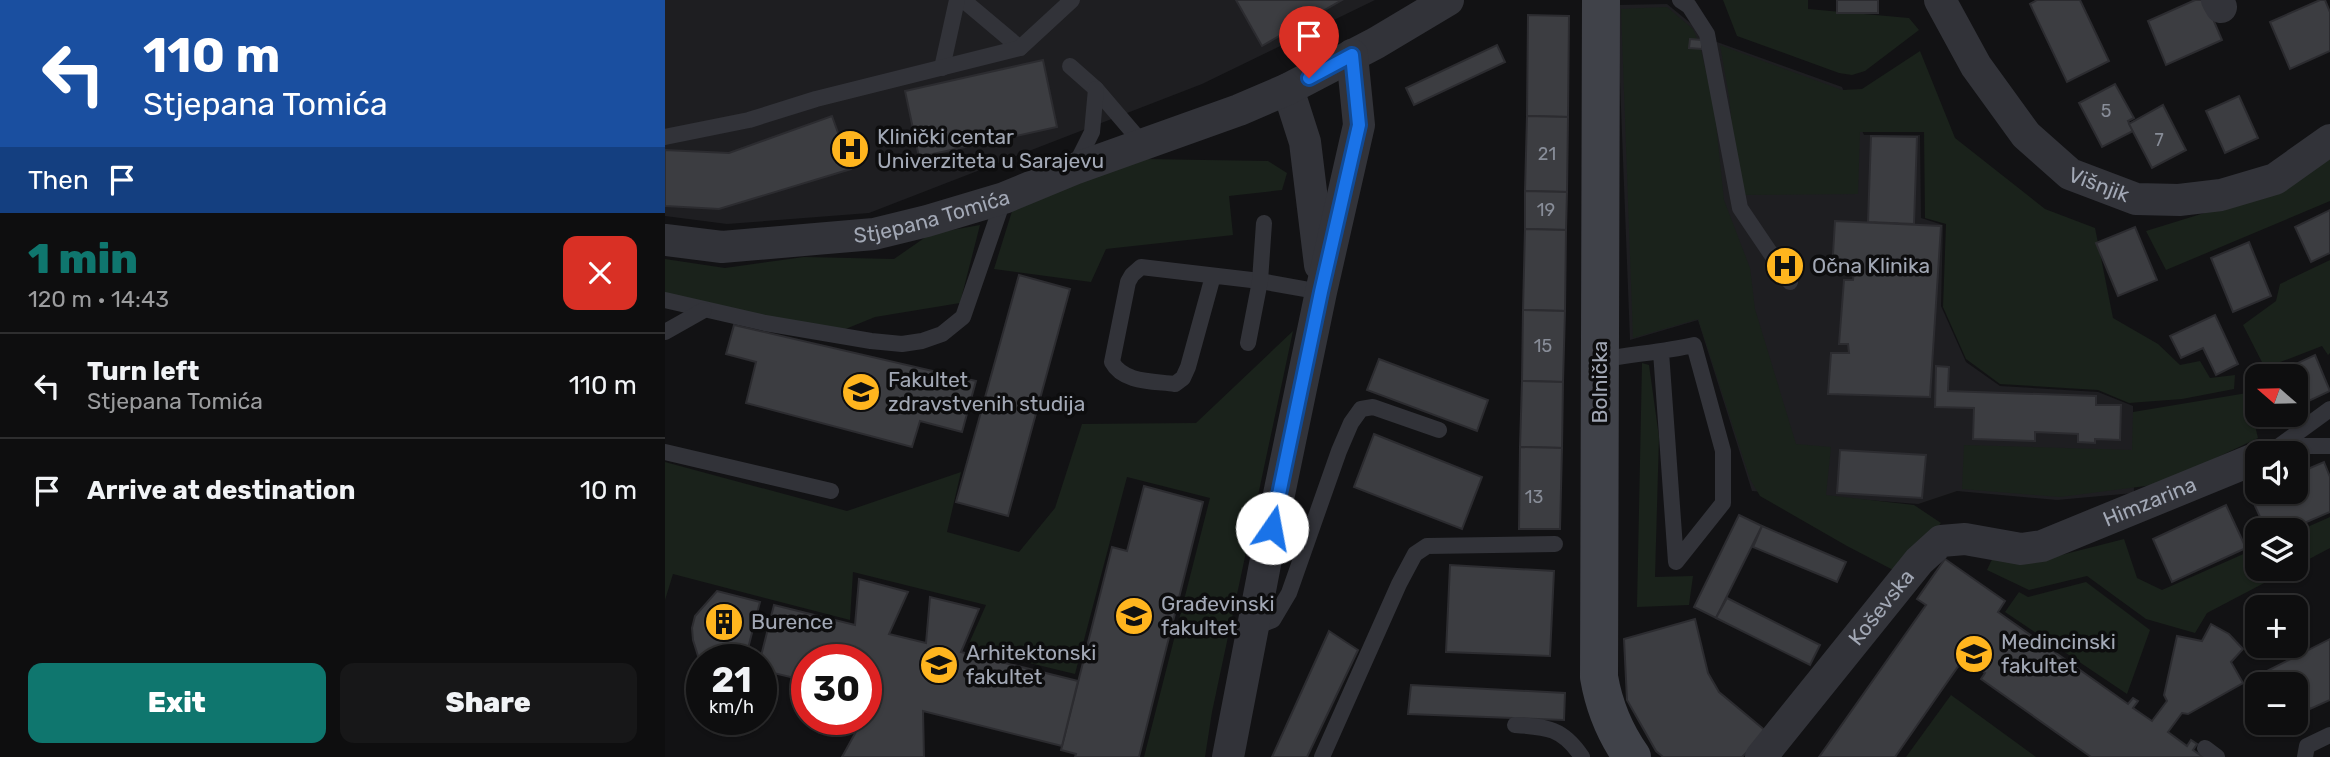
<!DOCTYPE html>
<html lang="en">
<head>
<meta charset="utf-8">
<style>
  :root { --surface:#0e0e0f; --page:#171718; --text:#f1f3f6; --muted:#9b9c9e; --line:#2e2e2f; --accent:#0f766e }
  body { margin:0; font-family:Rubik,sans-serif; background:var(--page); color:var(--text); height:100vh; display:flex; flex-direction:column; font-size:26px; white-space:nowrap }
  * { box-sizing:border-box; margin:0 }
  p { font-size:23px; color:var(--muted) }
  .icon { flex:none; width:38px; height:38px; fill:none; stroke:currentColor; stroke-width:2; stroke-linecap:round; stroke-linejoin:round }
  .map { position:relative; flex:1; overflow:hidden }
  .details { display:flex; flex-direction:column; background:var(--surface); width:665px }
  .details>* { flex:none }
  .banner { background:#1a4fa0; color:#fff; overflow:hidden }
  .needle { width:46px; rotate:290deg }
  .fabs { position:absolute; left:1580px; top:364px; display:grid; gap:14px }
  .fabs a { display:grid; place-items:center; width:63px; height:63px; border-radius:14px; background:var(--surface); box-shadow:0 2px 5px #0004,0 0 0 2px var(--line); font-size:35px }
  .speed { position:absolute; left:21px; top:644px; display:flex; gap:14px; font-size:35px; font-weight:700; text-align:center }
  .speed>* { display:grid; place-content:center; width:91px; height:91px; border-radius:50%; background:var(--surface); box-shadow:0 2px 5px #0004,0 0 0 2px var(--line); line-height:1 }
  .speed small { font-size:18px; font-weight:400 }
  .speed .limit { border:10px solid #d22; background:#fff; color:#111 }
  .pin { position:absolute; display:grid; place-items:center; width:60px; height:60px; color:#fff; margin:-72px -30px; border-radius:50% 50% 50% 0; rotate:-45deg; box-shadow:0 0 7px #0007 }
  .pin .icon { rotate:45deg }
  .me { position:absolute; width:77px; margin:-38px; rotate:12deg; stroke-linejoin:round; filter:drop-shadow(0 0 5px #0008) }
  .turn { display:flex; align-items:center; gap:24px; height:147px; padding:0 28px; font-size:32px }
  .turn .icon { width:91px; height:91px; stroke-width:2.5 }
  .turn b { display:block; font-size:49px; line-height:60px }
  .then { display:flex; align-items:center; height:66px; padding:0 28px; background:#0003; gap:14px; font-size:26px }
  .round { display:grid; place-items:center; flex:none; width:74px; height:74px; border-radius:14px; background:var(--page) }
  .headline { display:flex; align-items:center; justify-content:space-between; height:119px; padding:0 28px }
  h1 { font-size:42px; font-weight:800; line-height:52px; color:var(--accent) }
  .button { display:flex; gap:14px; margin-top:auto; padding:14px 28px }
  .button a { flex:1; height:80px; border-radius:14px; background:var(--accent); color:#fff; font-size:28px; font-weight:800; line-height:80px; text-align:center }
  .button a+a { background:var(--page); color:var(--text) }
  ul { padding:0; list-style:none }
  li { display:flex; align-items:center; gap:21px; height:105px; padding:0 28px; border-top:2px solid var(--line) }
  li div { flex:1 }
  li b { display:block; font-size:26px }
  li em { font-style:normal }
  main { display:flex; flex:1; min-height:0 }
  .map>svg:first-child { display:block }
</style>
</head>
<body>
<main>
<section class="details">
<div class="banner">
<div class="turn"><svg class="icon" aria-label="left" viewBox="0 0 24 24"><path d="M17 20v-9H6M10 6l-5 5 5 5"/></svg><div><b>110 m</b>Stjepana Tomića</div></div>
<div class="then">Then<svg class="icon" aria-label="arrive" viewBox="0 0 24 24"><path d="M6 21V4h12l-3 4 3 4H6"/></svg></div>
</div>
<div class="headline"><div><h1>1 min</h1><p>120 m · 14:43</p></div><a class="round" style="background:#d93025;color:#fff"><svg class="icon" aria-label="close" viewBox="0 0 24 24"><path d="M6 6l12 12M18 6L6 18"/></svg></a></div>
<ul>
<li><svg class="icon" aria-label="left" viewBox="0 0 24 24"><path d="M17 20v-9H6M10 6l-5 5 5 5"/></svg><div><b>Turn left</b><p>Stjepana Tomića</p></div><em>110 m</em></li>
<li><svg class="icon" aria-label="arrive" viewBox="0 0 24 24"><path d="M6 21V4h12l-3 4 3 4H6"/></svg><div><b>Arrive at destination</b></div><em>10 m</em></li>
</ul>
<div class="button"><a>Exit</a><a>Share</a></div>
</section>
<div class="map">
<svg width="1665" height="757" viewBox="0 0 1665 757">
  <rect width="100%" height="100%" fill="#121214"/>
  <g fill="#1e1e21">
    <path d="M0,0H710L537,84L204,213L62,224L0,216Z"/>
    <path d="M1002,4L1029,26L1037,40L1052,42L1177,87L1199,135H1255L1256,218L1278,225L1276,306L1301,362L1335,386L1433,392L1468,406L1469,493L1392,500L1292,491L1253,504L1087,491L1033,320L965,340L952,5Z"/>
  </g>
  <g fill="#1a221b">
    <path d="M1058,0H1143V9L1244,18L1254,30L1200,71L1187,75L1174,73L1072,36Z"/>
    <path d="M1002,7L1028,29L1035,46L1049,105L1059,200L1085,268L1090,309L1131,444L1166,447L1161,495L1249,505L1276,523L1232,572L1182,546L1095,496L1085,479L1033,319L968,338L956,9Z"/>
    <path d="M1055,45L1177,90L1197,89L1255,51L1290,138L1380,209L1430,228L1448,318L1493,344L1515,365L1535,361L1545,378L1570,375L1569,389L1517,399L1464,403L1433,390L1335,384L1301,359L1278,307L1281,224L1260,218L1259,132H1195L1193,194L1074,195L1064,96Z"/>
    <path d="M1665,149V201L1501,270L1481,231L1549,210Z"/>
    <path d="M478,159L603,161L622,173L617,190L564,196L568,235L441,249L426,282L329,269L348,208Z"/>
    <path d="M315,225L295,303L210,317L178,330L81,313L0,293V259L60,268L139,257L229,259L265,234Z"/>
    <path d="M1665,260V353L1663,355L1657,346L1600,368L1578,325L1611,301L1615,284Z"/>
    <path d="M628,331L547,712L540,757H479L545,498L462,477L410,674L302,648L321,605L188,572L185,620L8,574L0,600V462L182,511L296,472L282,532L354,552L390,508L417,424L531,423Z"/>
    <path d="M977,363L984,365L994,437L990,577L1028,576L1024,605L972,607Z"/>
    <path d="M1582,393L1593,438L1496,484L1395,497L1297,489L1299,445L1467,450L1468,412Z"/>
    <path d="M1665,517V548L1631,566V532Z"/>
    <path d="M1459,539L1472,578L1497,590L1592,548V569H1626L1542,613L1530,633L1481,619L1422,576L1364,590L1322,570L1328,557L1365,563Z"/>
    <path d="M1421,582L1485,630L1462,694L1340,612L1354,592L1363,597Z"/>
    <path d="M1286,695L1371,757H1241Z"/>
  </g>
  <g fill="#3c3d41" stroke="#2c2c30" stroke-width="2">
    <path d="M571,0H677L597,46Z"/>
    <rect x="1172" y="0" width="41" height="13"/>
    <path d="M1372,0H1415L1444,61L1402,82L1365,4Z"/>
    <path d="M1530,0H1540L1557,40L1501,65L1483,21Z"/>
    <path d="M1655,0H1660L1665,12V51L1625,69L1605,22Z"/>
    <path d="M863,15L904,16L903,117L862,116Z"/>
    <path d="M1025,39L1037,40V49L1024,48Z"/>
    <path d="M832,45L840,62L749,105L741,88Z"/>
    <path d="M378,60L392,127L254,157L240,91Z"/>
    <path d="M1450,84L1469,118L1463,121L1468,131L1437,147L1414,103Z"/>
    <path d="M1574,96L1593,138L1560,153L1541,111Z"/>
    <path d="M1498,105L1521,150L1487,168L1464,124Z"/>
    <path d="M167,116L186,169L54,209L0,206V150L64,153Z"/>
    <path d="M862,116L903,117L902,192L860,191Z"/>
    <path d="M1206,136L1252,137L1249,224L1203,222Z"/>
    <path d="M860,191L902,192L901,230L860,229Z"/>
    <path d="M1665,210V253L1646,262L1630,227Z"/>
    <path d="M1170,221L1276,226L1265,397L1163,394L1166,353H1184L1183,344H1174L1179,280H1188L1189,271H1167Z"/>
    <path d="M1470,227L1492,280L1453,296L1431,243Z"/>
    <path d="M860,229L901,230L900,311L858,310Z"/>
    <path d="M1584,242L1606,296L1568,312L1546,258Z"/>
    <path d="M354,275L405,289L343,516L291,502Z"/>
    <path d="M858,310L900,311L898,382L857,381Z"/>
    <path d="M1550,315L1573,364L1551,375L1538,348L1516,358L1505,336Z"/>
    <path d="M69,325L311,381L297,432L255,421L247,447L81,403L91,362L61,354Z"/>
    <path d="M1650,355L1665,391L1631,407V376L1607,375Z"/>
    <path d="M714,359L823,400L812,431L702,390Z"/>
    <path d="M1271,366L1284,367L1283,391L1431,396V405H1456L1455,440L1430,439V443L1413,442V434L1370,432V441L1308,439L1309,408L1270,407Z"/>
    <path d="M857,381L898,382L897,448L855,447Z"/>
    <path d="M709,434L817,477L797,529L689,487Z"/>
    <path d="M855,447L897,448L895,529H854Z"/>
    <path d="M1175,450L1261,455L1257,498L1172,493Z"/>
    <path d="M1659,462L1665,477V512L1623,530H1601L1585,495L1592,491L1631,492V474Z"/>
    <path d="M479,486L538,502L474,757H410L411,754L396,750L447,547L462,551Z"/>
    <path d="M1561,505L1581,548L1507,582L1488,539Z"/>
    <path d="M1074,515L1097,526L1051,618L1029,607Z"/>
    <path d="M1097,526L1181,562L1172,582L1088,547Z"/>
    <path d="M1280,559L1340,601L1333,612L1463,704L1468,698L1473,701L1468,708L1487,721L1502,701L1499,695L1512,636L1537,641L1546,624L1564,634L1578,649L1566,662L1578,683L1523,714L1517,713L1503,732L1522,746L1526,740L1532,744L1528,750L1538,757H1426L1316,679L1320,673L1299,658L1230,757H1154L1261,605L1252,599Z"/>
    <path d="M785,565L889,571L885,656L781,652Z"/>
    <path d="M194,579L243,592L224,634L261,643L265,597L314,609L296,652L413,681L397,746L258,711L259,757H177L198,719H201V713L209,698L201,696V660H142V681L96,670L95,660L109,605L190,625Z"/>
    <path d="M52,591L95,602L80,660L34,659L28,640L27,628L30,616Z"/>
    <path d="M1062,598L1155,645L1145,665L1051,618Z"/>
    <path d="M1030,619L1043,673L1054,692L1102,732L1077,757H998L991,751L962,700L959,639Z"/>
    <path d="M664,631L693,650L642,757H607Z"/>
    <path d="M1665,639V700L1645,709L1637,693L1631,695V684H1595L1592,676Z"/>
    <path d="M746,685L900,693L899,720L743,714Z"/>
  </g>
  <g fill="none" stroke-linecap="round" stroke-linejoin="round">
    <g stroke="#323339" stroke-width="16">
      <path d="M298,0L355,48"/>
      <path d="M1015,0L1024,6L1042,34L1075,208L1125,282"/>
      <path d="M405,66L431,89L478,144"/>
      <path d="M277,68L292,0"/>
      <path d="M0,137L84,120L151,99L355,48L407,0"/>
      <path d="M410,166L427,132L431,89"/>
      <path d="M548,276L523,367L518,378L510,384C489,381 458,383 447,362L463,282L467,275L476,267L595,281L656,292"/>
      <path d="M0,300L100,323L206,341L237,344L257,341L277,334L298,317L339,198"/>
      <path d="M0,332L39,310"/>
      <path d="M583,343L595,281L599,223"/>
      <path d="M935,360C967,354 998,352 1029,345L1058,451V503L1011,562L996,352"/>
      <path d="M1612,451L1638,446H1665"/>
      <path d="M0,452L166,491"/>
      <path d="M1606,452L1665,409"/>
      <path d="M588,628L608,620L624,593L674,451L686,423L696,409L708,407L774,430"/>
      <path d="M850,725C882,727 898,728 917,757"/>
      <path d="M1540,748L1552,757"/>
      <path d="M657,757L734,584L750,554L762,546L890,544"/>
      <path d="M1640,757L1642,746L1665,735"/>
    </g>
    <g stroke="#323339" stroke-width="32">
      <path id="s1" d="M1275,0L1311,66L1361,135L1405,174L1471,199L1514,200L1556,195L1610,179L1665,140"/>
      <path d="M1552,0L1556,7"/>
      <path d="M623,89L640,142L655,265"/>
      <path id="s2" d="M0,240L57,247L209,234L262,221L339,198L409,169L574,110L623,89L711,43L783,0"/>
      <path d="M563,757L607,528L656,292L694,125L687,55"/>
      <path id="s3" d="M1096,757L1254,561L1276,541L1300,539L1356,549L1377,546L1592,458"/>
    </g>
    <path stroke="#404249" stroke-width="38" d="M936,0L934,677C939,706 950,733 967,757"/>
  </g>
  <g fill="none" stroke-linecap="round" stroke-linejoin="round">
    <defs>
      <path id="route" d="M607,528L656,292L694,125L687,55L644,78"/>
    </defs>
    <use href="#route" stroke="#114b97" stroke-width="18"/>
    <use href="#route" stroke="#1a73e8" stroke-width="12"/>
  </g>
  <defs>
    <symbol id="hospital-disc" viewBox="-11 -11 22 22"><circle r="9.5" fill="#ffb51e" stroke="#0d0d0e"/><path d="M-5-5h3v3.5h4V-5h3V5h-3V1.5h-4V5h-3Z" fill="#111"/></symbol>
    <symbol id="university-disc" viewBox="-11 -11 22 22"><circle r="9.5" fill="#ffb51e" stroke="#0d0d0e"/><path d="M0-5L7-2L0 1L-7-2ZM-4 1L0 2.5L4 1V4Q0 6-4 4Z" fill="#111"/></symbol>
    <symbol id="building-disc" viewBox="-11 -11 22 22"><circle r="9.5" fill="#ffb51e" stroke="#0d0d0e"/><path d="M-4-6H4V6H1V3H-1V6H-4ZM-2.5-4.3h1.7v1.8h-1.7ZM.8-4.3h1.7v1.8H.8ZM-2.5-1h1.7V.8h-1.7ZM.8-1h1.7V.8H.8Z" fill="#111"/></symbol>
  </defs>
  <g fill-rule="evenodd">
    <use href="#hospital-disc" x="163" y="127" width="44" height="44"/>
    <use href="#hospital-disc" x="1098" y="244" width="44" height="44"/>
    <use href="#university-disc" x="174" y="370" width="44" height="44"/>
    <use href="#university-disc" x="447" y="594" width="44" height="44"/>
    <use href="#building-disc" x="37" y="600" width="44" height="44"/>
    <use href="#university-disc" x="1287" y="632" width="44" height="44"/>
    <use href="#university-disc" x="252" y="643" width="44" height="44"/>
  </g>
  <g text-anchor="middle" stroke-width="7" stroke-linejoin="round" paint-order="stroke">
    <g font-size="18" fill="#888d98">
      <text x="1441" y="117">5</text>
      <text x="1494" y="146">7</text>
      <text x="882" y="160">21</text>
      <text x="881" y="216">19</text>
      <text x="878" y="352">15</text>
      <text x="869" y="503">13</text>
    </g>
    <g font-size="21" fill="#a2a8b5" stroke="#0d0d0e" text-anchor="start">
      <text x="212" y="144">Klinički centar<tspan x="212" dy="24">Univerziteta u Sarajevu</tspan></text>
      <text x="1147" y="273">Očna Klinika</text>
      <text x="223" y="387">Fakultet<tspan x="223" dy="24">zdravstvenih studija</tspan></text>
      <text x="496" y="611">Građevinski<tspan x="496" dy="24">fakultet</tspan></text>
      <text x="86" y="629">Burence</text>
      <text x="1336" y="649">Medincinski<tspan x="1336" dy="24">fakultet</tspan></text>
      <text x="301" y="660">Arhitektonski<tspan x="301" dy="24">fakultet</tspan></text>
    </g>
    <g font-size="21" fill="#a2a8b5" stroke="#0d0d0e">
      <text dy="7" stroke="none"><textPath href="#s1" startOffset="250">Višnjik</textPath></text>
      <text dy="7" stroke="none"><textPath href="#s2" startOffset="270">Stjepana Tomića</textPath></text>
      <text transform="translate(935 382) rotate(-90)" y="7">Bolnička</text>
      <text dy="7" stroke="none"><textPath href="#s3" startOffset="500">Himzarina</textPath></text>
      <text dy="7" stroke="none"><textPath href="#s3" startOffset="192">Koševska</textPath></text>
    </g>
  </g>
</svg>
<div class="fabs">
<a><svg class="needle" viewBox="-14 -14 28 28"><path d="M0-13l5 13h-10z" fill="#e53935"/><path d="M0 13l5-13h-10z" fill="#9b9c9e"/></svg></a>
<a><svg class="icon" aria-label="sound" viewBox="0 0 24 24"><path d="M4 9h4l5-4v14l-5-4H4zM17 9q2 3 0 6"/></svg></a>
<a><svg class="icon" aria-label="layers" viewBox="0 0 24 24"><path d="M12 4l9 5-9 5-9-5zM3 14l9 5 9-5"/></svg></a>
<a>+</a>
<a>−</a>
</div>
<div class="speed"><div>21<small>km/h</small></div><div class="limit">30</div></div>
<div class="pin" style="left:644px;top:78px;background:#d93025"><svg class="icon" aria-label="arrive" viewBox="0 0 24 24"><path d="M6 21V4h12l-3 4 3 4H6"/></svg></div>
<svg class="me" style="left:607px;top:528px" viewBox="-20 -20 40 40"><circle r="19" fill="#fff"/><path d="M0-13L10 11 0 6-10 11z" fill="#1a73e8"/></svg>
</div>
</main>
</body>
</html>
